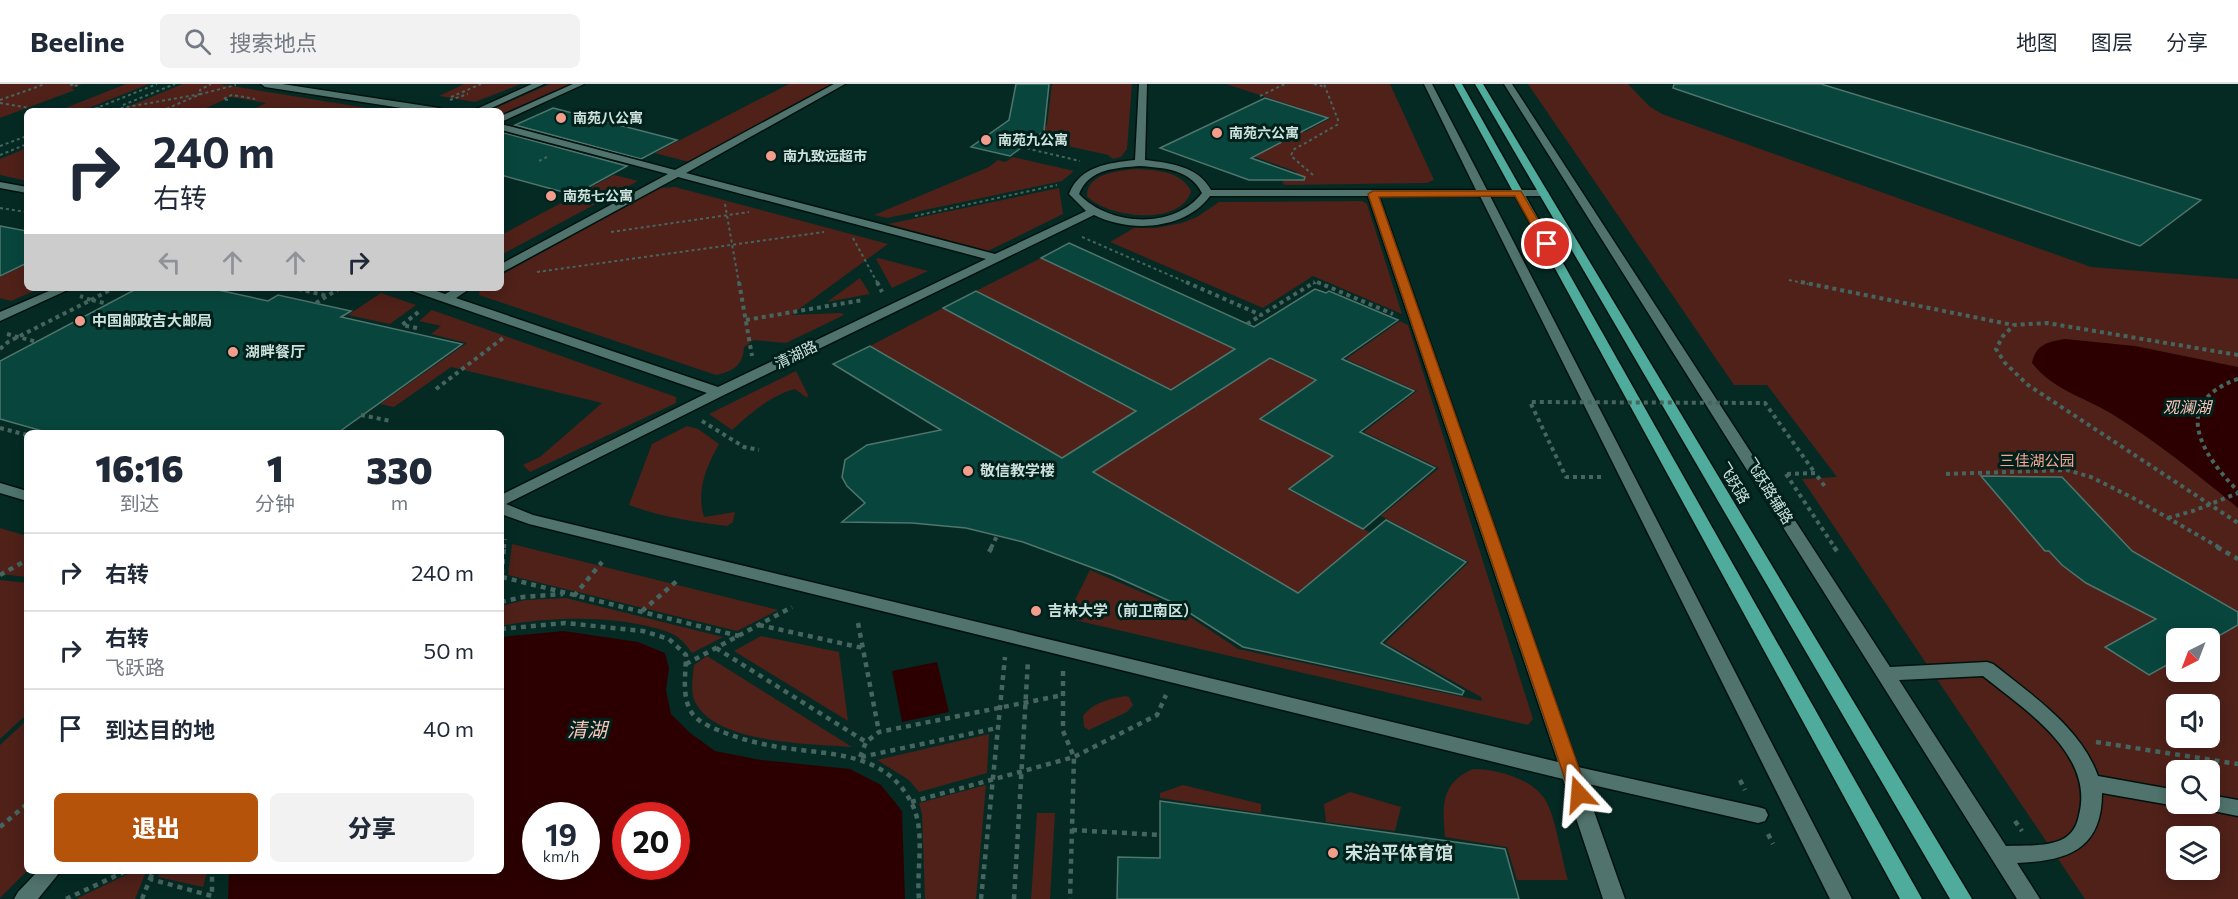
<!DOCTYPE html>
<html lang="zh">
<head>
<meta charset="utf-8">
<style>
  :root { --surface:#fff; --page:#f2f2f3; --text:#1f2937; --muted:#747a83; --line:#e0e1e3; --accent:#b45309 }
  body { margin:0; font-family:Commissioner,"Noto Sans SC",sans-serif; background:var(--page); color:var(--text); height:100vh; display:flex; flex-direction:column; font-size:22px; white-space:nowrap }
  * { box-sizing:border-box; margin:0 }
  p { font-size:20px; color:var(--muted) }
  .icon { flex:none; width:33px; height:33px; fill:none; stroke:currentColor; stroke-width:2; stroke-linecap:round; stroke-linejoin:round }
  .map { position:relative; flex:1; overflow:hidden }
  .sheet { position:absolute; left:24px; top:346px; width:480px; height:444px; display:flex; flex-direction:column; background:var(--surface); border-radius:9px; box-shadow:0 3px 15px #0003 }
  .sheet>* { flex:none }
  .top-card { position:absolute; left:24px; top:24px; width:480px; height:183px; border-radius:9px; box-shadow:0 3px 15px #0003; background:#fff; color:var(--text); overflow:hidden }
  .needle { width:39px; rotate:222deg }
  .controls { position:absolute; left:2166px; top:544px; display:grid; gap:12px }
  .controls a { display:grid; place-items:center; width:54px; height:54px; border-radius:9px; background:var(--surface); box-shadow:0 3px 15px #0003; font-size:30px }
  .speed { position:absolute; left:522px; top:718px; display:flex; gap:12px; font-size:30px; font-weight:700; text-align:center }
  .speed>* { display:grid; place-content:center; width:78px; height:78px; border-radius:50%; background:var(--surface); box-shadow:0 3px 15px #0003; line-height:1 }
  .speed small { font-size:15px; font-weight:400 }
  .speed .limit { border:9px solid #d22; background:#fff; color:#111 }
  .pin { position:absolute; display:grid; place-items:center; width:51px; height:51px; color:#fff; margin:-26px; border:3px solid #fff; border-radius:50%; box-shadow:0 2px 6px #0007 }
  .me { position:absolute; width:66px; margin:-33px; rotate:341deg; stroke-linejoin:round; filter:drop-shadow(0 0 4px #0008) }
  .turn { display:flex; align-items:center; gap:21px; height:126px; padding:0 30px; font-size:27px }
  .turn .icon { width:78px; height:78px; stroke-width:2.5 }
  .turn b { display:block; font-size:42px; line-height:51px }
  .lanes { display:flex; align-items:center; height:57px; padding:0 30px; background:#0003; justify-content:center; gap:30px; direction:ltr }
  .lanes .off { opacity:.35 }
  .eta { display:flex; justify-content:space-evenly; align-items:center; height:102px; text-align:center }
  .eta b { font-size:36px; font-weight:800; line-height:42px }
  .action { display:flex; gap:12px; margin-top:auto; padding:12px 30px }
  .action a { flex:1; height:69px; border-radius:9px; background:var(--accent); color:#fff; font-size:24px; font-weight:800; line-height:69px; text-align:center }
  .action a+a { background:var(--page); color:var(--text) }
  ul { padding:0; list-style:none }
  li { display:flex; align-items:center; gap:18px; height:78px; padding:0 30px; border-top:2px solid var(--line) }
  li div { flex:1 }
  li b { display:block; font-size:22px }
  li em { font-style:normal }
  header { display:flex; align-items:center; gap:36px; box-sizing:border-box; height:84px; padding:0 30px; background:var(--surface); border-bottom:2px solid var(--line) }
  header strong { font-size:28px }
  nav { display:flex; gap:33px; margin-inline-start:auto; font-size:21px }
  .search { width:420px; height:54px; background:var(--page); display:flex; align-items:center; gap:15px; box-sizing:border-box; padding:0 21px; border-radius:9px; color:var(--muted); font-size:22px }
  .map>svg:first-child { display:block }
</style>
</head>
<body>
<header>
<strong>Beeline</strong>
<div class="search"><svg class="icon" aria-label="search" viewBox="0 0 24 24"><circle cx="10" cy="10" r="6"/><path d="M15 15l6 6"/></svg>搜索地点</div>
<nav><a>地图</a><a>图层</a><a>分享</a></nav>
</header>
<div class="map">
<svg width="2238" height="815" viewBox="0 0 2238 815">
  <rect width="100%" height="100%" fill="#052a24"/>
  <g fill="#4f2119" fill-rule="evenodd">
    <path d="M0,0H82L71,4L75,6L0,34Z"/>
    <path d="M126,0H149L81,27H58Z"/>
    <path d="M183,0H219L385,27H249L266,19L231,13L199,27H117Z"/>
    <path d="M464,0H521L475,18L439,12Z"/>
    <path d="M550,0H571L501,31V27H488Z"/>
    <path d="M789,0H831L689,78L655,69Z"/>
    <path d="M1052,0H1132L1127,65L1121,73L1113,75L1108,71L1036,55L1042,50L1037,49L1047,41Z"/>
    <path d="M1226,0H1390L1434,96L1427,99L1285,101L1282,98L1297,88L1227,63L1276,39L1305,48L1331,34Z"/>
    <path d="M1528,0H1628L1649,22L1662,30L2091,183L2238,195V815H2085L1802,395L1837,393L1767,301H1734ZM2176,555H2210V588H2176ZM2176,621H2210V654H2176ZM2176,687H2210V720H2176ZM2176,753H2210V786H2176Z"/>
    <path d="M27,64V97L0,91V75Z"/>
    <path d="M1013,73L1074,87L1062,97L887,134L874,131L989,83L998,76L1005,78Z"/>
    <path d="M1136,85C1156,86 1181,87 1191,107C1181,143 1107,134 1087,112C1087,89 1118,87 1136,85Z"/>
    <path d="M614,91L638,97L501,171V151Z"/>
    <path d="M675,103L888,160L791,231L840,229L844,230L842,232L786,259L754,256L744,263C743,281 734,287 716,291L479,211L480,204H501V191L660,104Z"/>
    <path d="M1059,104L1063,130L988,167L888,140Z"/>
    <path d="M1362,117L1367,120L1402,230L1313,192L1263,224L1110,158L1134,144H1156L1182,139L1197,133L1219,118Z"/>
    <path d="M878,174L928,187L892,204L876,175Z"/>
    <path d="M1041,174L1235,265L1171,306L976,207Z"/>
    <path d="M27,180V204H41L11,217L0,214V193Z"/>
    <path d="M860,194L870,210L827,218Z"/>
    <path d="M381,209L416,221L390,240L348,231Z"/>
    <path d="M943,224L1136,327L1062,374L870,262Z"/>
    <path d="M432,226L676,313V319L530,388L523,381L540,373L602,319L451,283L394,323L380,320L467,259L431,250L441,242L419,237Z"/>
    <path d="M1400,237L1408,241L1533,635L1528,641L1066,534L1090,486L1174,522L1238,565L1482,617L1481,613L1385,559L1469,478L1381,432L1439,384L1364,348L1417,307L1346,275Z"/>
    <path d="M1270,274L1332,285L1260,334L1333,372L1289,406L1371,449L1298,509L1093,388Z"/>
    <path d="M796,287L808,311L807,314L795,305C771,311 750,330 732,346L709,330Z"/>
    <path d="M687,342L698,345L719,360C706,383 696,407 704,433L735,428L733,438L727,442C693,438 661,433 629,421L652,360Z"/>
    <path d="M0,444L27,452V493L0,490Z"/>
    <path d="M512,460L778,526L737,547L508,491Z"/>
    <path d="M0,496L27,499V630L0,655Z"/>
    <path d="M566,514L723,553L692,569C686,560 679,552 668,548C620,531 550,532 501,542V522L525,516Z"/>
    <path d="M761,552L839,568L848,637L734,567Z"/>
    <path d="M707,572L852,663C812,660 716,660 695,618C690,607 693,592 694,581Z"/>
    <path d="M1126,612L1129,613L1133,621L1127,628L1089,646L1084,643L1083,632C1092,619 1111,614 1126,612Z"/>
    <path d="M27,636V787L0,814V661Z"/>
    <path d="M989,650L987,689L919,708L909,696L877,676Z"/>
    <path d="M1473,685C1497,685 1535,695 1547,719C1556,736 1562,776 1568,796H1517L1507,763L1445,753C1442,721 1441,699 1473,685Z"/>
    <path d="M986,701L976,815H925L922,730L919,719Z"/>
    <path d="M1183,701L1261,720V729L1160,714V709Z"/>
    <path d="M1350,708L1401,723L1395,747L1326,738L1324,720Z"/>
    <path d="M1037,729H1055L1050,815H1031Z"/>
    <path d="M132,788H146L135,815H76Z"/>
    <path d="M160,788H207L203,803L158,793Z"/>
  </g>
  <g fill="#2c0000" fill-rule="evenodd">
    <path d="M2065,255L2135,262L2238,283V424C2198,391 2156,357 2112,330C2084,313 2053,306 2032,279C2036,260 2048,258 2065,255Z"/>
    <path d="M564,547L638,558L665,569L669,584L666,606L671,630L690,649L715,667L761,676L850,685L881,701L902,727L905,815H228L229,788H501V553ZM536,732H586V783H536ZM626,732H676V783H626Z"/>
    <path d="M937,578L949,628L902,638L892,587Z"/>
  </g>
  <g fill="#08463d" stroke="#50756d" stroke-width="1.5">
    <path d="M1016,0H1049L1044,47L1010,72L971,63L1009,36Z"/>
    <path d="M1674,0H1821L2201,116L2140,162L1673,4Z"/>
    <path d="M1265,14L1328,34L1251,74L1305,93L1304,96H1249L1160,64Z"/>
    <path d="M553,24L677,56L641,75L515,41Z"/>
    <path d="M501,48L627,82L574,111L501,91Z"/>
    <path d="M0,142L27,147V179L0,192Z"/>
    <path d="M1069,159L1254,243L1315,205L1326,209L1329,207L1398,236L1342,275L1414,307L1360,348L1435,384L1363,445L1289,405L1333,372L1260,335L1316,296L1270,274L1093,388L1298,509L1386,436L1466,478L1381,559L1464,607L1462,611L1243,563L1174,519L1112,491L1023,458L966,444L912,439L842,438L865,419L847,402L842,393L845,376L867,361L941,346L833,280L870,262L1062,374L1136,327L943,224L976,207L1171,306L1235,265L1041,174Z"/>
    <path d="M138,204H209L268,217L278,211L351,227L341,233L462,260L336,350H53L0,335V277Z"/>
    <path d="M1981,392L2062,393L2132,467L2238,528V541L2210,557V555H2176V576L2149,591L2105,563L2156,535L2086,499L2062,481L2049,467H2045Z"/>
    <path d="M1160,717L1505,765L1519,815H1117L1118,773L1160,774Z"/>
  </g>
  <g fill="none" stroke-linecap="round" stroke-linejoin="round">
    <defs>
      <g id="minor">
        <path d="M261,0H282L439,24L444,27H421L265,3Z"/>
        <path d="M532,0H544L485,27H472Z"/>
        <path d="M573,0H584L501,38V32Z"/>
        <path d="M834,0H845L686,89L995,170L1086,127L1069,110C1080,82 1108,79 1135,76L1139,0H1147L1145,76C1170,79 1198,82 1211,106H1476L1424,0H1432L1487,106H1544L1549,109L1544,112H1490L1852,815H1830L1480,112H1379L1578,683L1758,723L1765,725L1768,731L1765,737L1758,739L1584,699L1625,815H1603L1563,695L529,440L501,430V411L707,309L412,207L410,204H428L445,210L456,204H471L456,214L718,303L986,175L678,93L501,189V180L668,90L501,46V40L675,86ZM1140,82C1164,84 1190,85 1202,109C1174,146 1109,142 1079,110C1089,84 1117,84 1140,82ZM1210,112H1368L1558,678L533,431L506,420L724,311L1094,131C1130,149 1185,146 1210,112Z"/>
        <path d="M1504,0H1512L1890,583L1987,578L1993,580C2032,611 2081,644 2098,692L2176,706V720H2182L2176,722L2102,709C2102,766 2067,777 2017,779L2040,815H2017ZM1983,592C2024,625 2095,670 2079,731C2077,742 2072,751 2061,756C2045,763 2023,761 2006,762L1899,596Z"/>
        <path d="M0,98L27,103V109L0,104Z"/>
        <path d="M56,204H72L0,237V228Z"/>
        <path d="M0,399L27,407V417L0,409Z"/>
        <path d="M2210,711L2238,716V732L2203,725L2201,720H2210Z"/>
        <path d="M37,788H60L38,815H14L18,808Z"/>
      </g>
      <g id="major">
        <path d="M1454,0H1462L1922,815H1900Z"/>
        <path d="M1475,0H1483L1972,815H1950Z"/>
      </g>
    </defs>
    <use href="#minor" stroke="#00120e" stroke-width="3"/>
    <use href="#major" stroke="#00120e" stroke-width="3"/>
    <g stroke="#46655f" stroke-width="2" stroke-dasharray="3 3" stroke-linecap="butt">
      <path d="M73,0L71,1L79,2"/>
      <path d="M1314,0L1325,3"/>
      <path d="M1260,12L1285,0"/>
      <path d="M451,13L481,0"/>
      <path d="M0,16L45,0"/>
      <path d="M228,16L223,15L232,11L255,15"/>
      <path d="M450,16L468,10"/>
      <path d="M0,19L29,24"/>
      <path d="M123,21L175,0"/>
      <path d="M97,24L110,26L201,10L200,6L211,0"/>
      <path d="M89,27L157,0"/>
      <path d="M161,27L201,10L236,1"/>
      <path d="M0,62L27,52"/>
      <path d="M1021,63L1080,77"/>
      <path d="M0,71L27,60"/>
      <path d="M539,77L547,73"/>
      <path d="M1313,91L1291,72L1293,66L1337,41L1338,36L1324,0"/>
      <path d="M725,120L739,200"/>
      <path d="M0,124L27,128"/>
      <path d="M915,132L1057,101"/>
      <path d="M611,148L749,128"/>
      <path d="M1082,153L1190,200"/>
      <path d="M853,154L878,200"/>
      <path d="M537,188L824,148"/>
      <path d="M1789,196L1808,200"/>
      <path d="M1313,200L1316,198L1321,200"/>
    </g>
    <g stroke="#46655f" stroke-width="4" stroke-dasharray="4 4" stroke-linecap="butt">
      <path d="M739,198L752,272"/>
      <path d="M877,198L882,208"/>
      <path d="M1186,198L1261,231L1315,198"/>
      <path d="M1317,198L1393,230"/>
      <path d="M1801,198L2013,241"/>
      <path d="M298,205L328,212"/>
      <path d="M91,216L114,204"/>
      <path d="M92,216L108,220"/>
      <path d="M316,219L340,204"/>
      <path d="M746,236L863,216"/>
      <path d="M1247,240L1260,232"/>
      <path d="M417,244L402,241L421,226"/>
      <path d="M7,250L37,258"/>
      <path d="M0,265L8,258L91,216L80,212"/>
      <path d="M2238,271L2047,239L2014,241L2003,252L1996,265L2005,279L2028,301L2238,439"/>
      <path d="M2238,295C2169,319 2202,371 2238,407"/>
      <path d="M436,305L503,254"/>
      <path d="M361,331L391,337"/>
      <path d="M702,337L744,363L759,366"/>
      <path d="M0,344L27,351"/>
      <path d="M1786,390L1835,464"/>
      <path d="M1787,390L1815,389L1826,404"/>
      <path d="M1946,390L2067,386L2091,393L2135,415L2220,464"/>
      <path d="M2168,434L2193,427L2238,409"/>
      <path d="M504,464L505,455"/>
      <path d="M991,464L997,452"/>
    </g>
    <g stroke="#46655f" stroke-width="4.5" stroke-dasharray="5 5" stroke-linecap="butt">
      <path d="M1834,463L1839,470"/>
      <path d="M2217,463L2238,475"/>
      <path d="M989,468L992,463"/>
      <path d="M0,491L27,476"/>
      <path d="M502,493L739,552"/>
      <path d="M501,500L504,463"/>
      <path d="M574,512L602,478"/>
      <path d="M501,518L523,513L563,510"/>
      <path d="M642,527L678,496"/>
      <path d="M858,539L879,648"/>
      <path d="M759,541L863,564"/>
      <path d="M501,545L565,539L643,547L669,555L686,571C686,589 681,613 692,629C699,639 713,644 723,648C743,656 764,661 785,664C834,671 887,669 912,720C926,748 916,785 919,815"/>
      <path d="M716,564L866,658"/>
      <path d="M686,580L792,523"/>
      <path d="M1063,587V647L1074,673L1070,815"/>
      <path d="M2096,658L2238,680"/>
      <path d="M860,673L866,658L879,648L1063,611"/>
      <path d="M861,673L997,644"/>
      <path d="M1740,696L1745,706"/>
      <path d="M911,718L1074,673L1157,631L1166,611"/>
      <path d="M2015,737L2022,747"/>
      <path d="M0,743L27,720"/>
      <path d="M1072,746L1160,751"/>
      <path d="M1768,750L1773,760"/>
      <path d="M150,795L153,788"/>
      <path d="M66,815L124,788"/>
      <path d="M142,815L150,795L212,812V788"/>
      <path d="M981,815L1005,573"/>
      <path d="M1014,815L1028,576"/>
    </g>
    <use href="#minor" fill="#50746d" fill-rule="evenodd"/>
    <use href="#major" fill="#4fab9b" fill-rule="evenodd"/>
    <path stroke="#46655f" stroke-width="4" stroke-dasharray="4 4" stroke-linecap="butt" d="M1601,393H1566L1530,318L1765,319L1815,389"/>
  </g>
  <path fill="#b45309" stroke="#753606" stroke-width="1.5" d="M1373,107H1521L1552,160L1543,162L1515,112L1379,113L1588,710L1585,715L1579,717L1573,715L1570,710L1368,110Z"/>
  <g fill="#f49d8c" stroke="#00211b" stroke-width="2">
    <circle cx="561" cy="34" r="6"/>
    <circle cx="1217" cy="49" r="6"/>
    <circle cx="986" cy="56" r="6"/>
    <circle cx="771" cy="72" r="6"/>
    <circle cx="551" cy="112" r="6"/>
    <circle cx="80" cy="237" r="6"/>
    <circle cx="233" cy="268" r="6"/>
    <circle cx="968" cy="387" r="6"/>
    <circle cx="1036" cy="527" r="6"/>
    <circle cx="1333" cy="769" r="6"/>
  </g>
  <g text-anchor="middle" stroke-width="6" stroke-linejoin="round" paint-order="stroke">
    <g font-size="14" font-weight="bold" fill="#cee1dc" stroke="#00211b" text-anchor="start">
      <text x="573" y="39">南苑八公寓</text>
      <text x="1229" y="54">南苑六公寓</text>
      <text x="998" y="61">南苑九公寓</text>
      <text x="783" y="77">南九致远超市</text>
      <text x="563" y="117">南苑七公寓</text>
    </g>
    <g font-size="15" font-weight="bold" fill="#cee1dc" stroke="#00211b" text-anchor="start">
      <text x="92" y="242">中国邮政吉大邮局</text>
      <text x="245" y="273">湖畔餐厅</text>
      <text x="980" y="392">敬信教学楼</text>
      <text x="1048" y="532">吉林大学（前卫南区）</text>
    </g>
    <g font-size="15" fill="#cee1dc" stroke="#00211b">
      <text transform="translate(796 271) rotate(-26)" y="5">清湖路</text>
      <text transform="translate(1734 399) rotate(59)" y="5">飞跃路</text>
      <text transform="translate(1769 407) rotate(58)" y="5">飞跃路辅路</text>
    </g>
    <g font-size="15" fill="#fba594" stroke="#00211b">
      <text x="2037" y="382">三佳湖公园</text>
    </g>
    <g font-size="16" font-style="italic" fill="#fbc5ba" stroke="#00211b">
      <text x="2187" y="329">观澜湖</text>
    </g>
    <g font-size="18" font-weight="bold" fill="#cee1dc" stroke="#00211b" text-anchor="start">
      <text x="1345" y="775">宋治平体育馆</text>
    </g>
    <g font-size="20" font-style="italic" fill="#fbc5ba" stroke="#00211b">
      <text x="587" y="653">清湖</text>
    </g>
  </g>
</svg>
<div class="controls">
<a><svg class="needle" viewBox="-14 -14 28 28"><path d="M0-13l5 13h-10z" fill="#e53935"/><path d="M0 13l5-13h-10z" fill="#747a83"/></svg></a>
<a><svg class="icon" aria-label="sound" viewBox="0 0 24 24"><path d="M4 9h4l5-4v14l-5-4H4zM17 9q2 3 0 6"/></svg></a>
<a><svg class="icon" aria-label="search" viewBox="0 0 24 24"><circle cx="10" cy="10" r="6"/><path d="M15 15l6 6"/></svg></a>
<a><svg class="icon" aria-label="layers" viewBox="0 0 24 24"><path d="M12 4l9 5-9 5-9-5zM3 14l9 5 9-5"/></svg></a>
</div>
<div class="speed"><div>19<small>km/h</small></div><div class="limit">20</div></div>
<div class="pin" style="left:1547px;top:160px;background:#d93025"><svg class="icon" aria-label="arrive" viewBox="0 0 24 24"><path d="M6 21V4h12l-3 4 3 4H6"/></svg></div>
<svg class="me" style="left:1579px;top:710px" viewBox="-20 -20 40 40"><path d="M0-17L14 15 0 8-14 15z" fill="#b45309" stroke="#fff" stroke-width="4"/></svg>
<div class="top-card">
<div class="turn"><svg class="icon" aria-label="right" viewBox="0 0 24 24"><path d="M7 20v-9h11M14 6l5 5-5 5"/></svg><div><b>240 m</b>右转</div></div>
<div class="lanes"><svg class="icon off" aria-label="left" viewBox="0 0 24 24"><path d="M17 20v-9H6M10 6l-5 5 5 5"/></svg><svg class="icon off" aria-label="ahead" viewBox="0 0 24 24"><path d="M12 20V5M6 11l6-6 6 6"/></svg><svg class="icon off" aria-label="ahead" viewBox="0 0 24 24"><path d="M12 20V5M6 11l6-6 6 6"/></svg><svg class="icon" aria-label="right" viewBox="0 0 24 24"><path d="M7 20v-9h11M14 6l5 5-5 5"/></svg></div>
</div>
<section class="sheet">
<div class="eta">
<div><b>16:16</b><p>到达</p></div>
<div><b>1</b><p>分钟</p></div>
<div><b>330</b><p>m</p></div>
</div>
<ul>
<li><svg class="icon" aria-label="right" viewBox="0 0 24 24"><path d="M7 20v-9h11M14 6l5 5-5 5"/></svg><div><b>右转</b></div><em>240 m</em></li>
<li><svg class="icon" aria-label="right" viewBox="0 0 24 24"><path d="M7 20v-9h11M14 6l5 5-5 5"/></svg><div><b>右转</b><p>飞跃路</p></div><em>50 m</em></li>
<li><svg class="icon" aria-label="arrive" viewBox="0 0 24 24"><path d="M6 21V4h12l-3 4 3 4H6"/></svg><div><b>到达目的地</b></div><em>40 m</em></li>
</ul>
<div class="action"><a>退出</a><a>分享</a></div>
</section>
</div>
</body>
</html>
